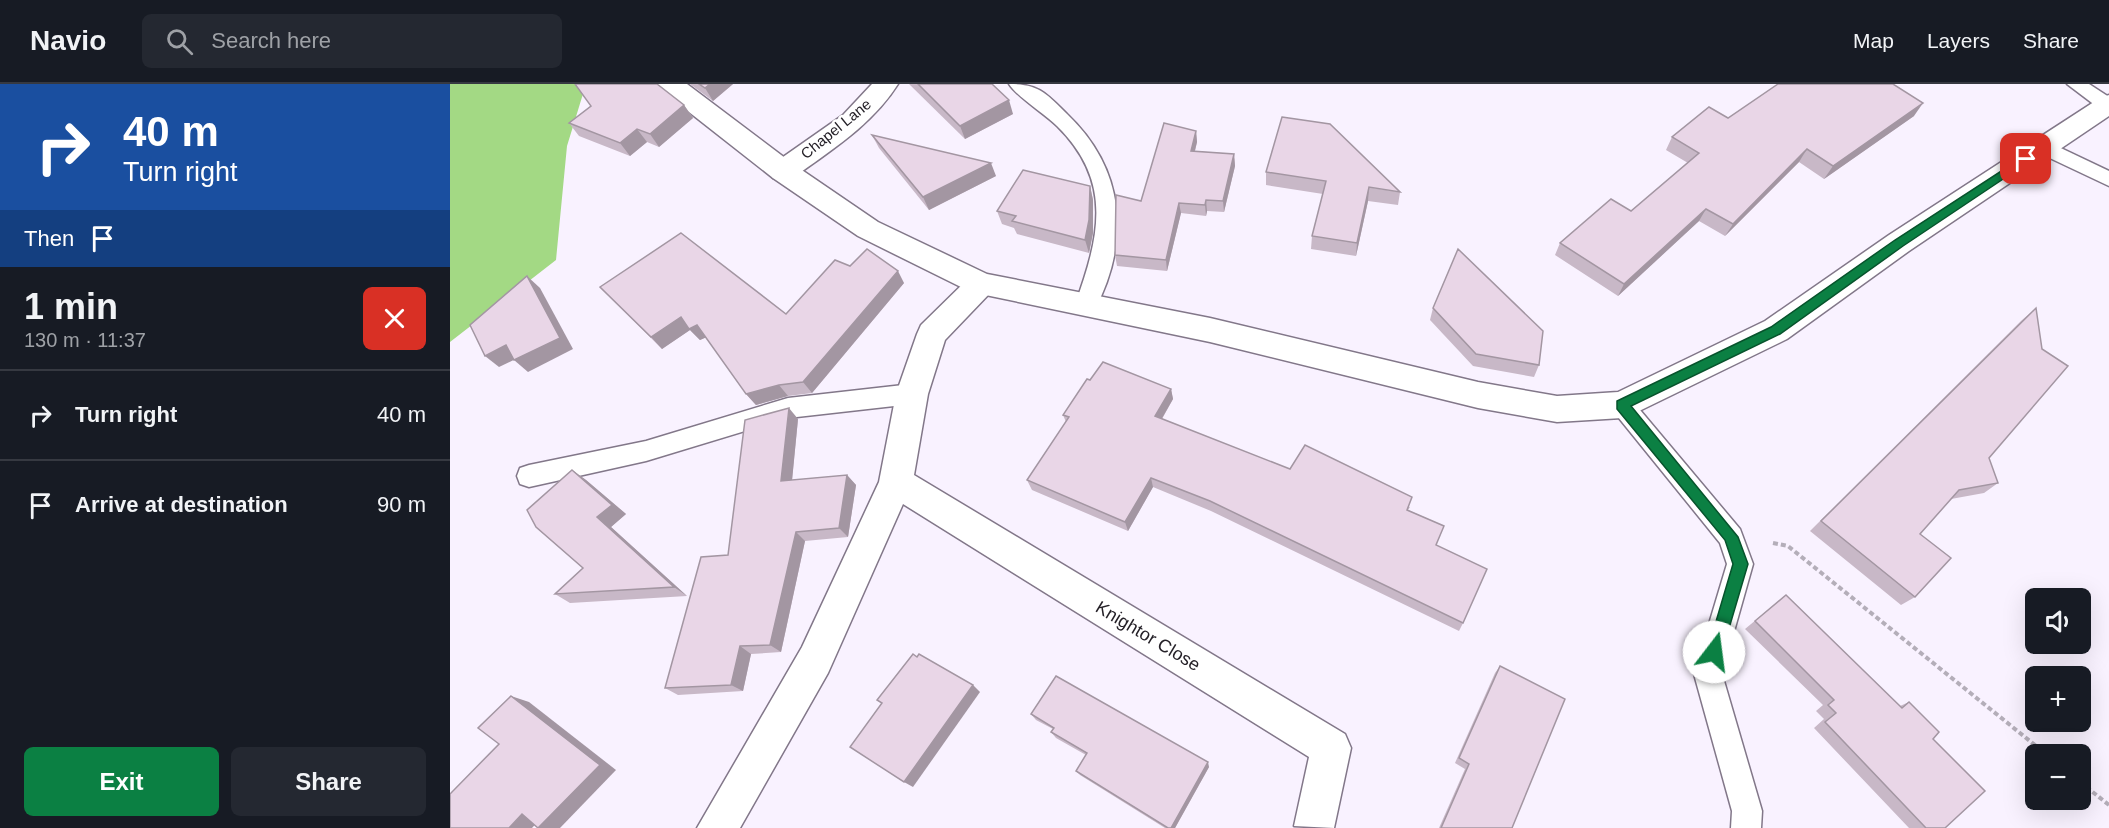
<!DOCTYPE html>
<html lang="en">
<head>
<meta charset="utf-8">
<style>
  :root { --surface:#171b24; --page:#242831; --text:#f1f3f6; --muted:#9ea1a6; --line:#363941; --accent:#0b8043 }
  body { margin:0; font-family:Arial,sans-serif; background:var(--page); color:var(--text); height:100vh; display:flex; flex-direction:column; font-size:22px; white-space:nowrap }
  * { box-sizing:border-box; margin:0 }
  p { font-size:20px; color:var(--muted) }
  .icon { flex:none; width:33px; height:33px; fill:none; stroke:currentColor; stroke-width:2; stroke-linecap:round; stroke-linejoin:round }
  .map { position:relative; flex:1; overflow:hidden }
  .panel { display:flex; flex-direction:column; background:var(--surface); width:450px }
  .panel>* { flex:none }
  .top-card { background:#1a4fa0; color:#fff; overflow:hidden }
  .tools { position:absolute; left:1575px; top:504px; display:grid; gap:12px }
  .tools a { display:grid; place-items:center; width:66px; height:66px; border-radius:9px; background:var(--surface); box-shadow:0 6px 24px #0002; font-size:30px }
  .pin { position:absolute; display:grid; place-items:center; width:51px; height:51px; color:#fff; margin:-26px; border-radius:12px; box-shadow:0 3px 9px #0006 }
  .me { position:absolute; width:66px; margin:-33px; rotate:15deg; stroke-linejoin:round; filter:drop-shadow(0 0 4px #0008) }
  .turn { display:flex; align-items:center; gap:21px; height:126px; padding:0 24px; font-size:27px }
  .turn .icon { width:78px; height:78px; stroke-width:2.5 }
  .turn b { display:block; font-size:42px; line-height:51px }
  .then { display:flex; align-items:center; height:57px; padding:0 24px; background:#0003; gap:12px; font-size:22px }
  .round { display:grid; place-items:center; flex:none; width:63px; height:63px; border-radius:9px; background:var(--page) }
  .headline { display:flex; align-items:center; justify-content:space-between; height:102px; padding:0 24px }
  h1 { font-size:36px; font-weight:700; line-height:45px }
  .action { display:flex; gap:12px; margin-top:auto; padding:12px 24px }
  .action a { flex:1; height:69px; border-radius:9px; background:var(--accent); color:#fff; font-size:24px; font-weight:700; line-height:69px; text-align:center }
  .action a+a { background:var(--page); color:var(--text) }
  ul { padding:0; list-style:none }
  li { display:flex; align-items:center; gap:18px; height:90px; padding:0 24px; border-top:2px solid var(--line) }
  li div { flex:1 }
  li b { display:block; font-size:22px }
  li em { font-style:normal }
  header { display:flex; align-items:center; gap:36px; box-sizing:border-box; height:84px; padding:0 30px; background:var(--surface); border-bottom:2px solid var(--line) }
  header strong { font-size:28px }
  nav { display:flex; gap:33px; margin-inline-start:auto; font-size:21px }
  .search { width:420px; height:54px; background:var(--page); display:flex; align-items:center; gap:15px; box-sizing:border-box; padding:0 21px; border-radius:9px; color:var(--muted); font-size:22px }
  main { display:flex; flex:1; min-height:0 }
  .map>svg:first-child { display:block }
</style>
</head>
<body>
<header>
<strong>Navio</strong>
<div class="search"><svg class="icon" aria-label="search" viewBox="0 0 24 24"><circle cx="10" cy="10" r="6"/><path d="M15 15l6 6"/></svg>Search here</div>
<nav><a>Map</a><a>Layers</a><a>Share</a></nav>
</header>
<main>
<section class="panel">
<div class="top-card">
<div class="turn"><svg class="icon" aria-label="right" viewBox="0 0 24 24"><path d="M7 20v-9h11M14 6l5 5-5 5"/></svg><div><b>40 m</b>Turn right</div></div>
<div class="then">Then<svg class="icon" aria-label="arrive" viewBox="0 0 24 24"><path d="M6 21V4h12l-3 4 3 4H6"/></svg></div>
</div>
<div class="headline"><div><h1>1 min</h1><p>130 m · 11:37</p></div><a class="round" style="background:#d93025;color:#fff"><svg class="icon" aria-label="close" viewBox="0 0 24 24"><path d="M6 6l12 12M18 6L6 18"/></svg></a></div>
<ul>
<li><svg class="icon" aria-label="right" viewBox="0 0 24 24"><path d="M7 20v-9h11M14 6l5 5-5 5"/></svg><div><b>Turn right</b></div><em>40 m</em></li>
<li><svg class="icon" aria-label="arrive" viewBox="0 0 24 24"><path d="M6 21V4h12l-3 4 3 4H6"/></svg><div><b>Arrive at destination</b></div><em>90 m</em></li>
</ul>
<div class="action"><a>Exit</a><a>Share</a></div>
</section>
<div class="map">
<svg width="1659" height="744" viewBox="0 0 1659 744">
  <rect width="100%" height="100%" fill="#f9f2ff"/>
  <path fill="#a3d984" d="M0,0H136L117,62L106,176L0,258Z"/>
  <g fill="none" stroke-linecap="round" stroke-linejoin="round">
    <defs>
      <g id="service">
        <path d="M559,0C589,0 596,9 617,30C675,85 681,157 644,227L636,229L628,227L625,221C649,154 664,98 607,42C595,30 566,12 559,0Z"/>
        <path d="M1617,0H1639L1659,13V27L1650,25Z"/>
        <path d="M1594,56L1659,87V102L1587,68L1584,63L1587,58Z"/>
        <path d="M462,300L470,303L474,310L470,317L462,320L338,334L196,377L79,403L70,400L67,392L70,384L79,381L196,357L338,314Z"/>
        <path d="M1172,311L1180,314L1290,445L1303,480L1272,590L1312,727L1311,744H1281L1282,727L1244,590L1277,480L1270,459L1164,328L1160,321L1164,314Z"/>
      </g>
      <g id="minor">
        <path d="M422,0H448C422,41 381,66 343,94L333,97L323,94L319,87L323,80L393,31Z"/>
        <path d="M531,189L541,192L546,200L541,208L495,256L478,310L464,391L895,650L901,664L884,744L844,742L859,673L453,420L378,589L290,744H247L352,563L429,398L446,310L467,250L471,241L521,192Z"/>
      </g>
      <path id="tertiary" d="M207,0H237L343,80L428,138L537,190L760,234L1028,298L1107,312L1168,308L1315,237L1439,151L1650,14L1659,11V32L1459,167L1337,255L1183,330L1172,334L1107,338L1028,324L760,258L521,208L408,152L323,94L211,6Z"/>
    </defs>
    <use href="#service" stroke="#827789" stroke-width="3"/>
    <use href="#minor" stroke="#827789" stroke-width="3"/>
    <use href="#tertiary" stroke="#827789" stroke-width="3"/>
    <g stroke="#b4aeb9" stroke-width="4" stroke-dasharray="5 3" stroke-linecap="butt">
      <path d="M1323,459L1338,462L1596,670"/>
      <path d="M1630,698L1659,721"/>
    </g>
    <use href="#service" fill="#fff" fill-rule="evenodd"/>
    <use href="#minor" fill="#fff" fill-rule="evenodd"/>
    <use href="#tertiary" fill="#fff" fill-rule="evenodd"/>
  </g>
  <g fill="#c8b8c7">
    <path d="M240,0H283L263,17Z"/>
    <path d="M459,0H542L563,30L515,55Z"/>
    <path d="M234,21L243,34L209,63L197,58L180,72L129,52L119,39L141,22Z"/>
    <path d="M1464,32L1374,95L1349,78L1275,152L1249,137L1168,212L1105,171L1110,159L1181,127L1238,79L1216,66L1222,53L1278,34Z"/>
    <path d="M746,47L747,58L745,67L784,70L785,82L774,128L757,127L756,132L731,129L717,187L667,182L665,171L691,117Z"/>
    <path d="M422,51L546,92L479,126L429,64Z"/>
    <path d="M816,88L950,108L948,121L918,117L906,172L861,165L862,152L873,110L816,101Z"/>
    <path d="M640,102L643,116V149L639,169L567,150L564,144L552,140L547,127Z"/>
    <path d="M400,182L454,199L362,309L338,312L306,321L296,310L256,253L250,256L240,246L212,265L150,203L336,230Z"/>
    <path d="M983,224L1089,281L1084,293L1023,282L980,236Z"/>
    <path d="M1586,224L1539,374L1548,399L1534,409L1501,415L1470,450L1465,513L1451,521L1360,447L1572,236Z"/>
    <path d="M640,296L721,305L723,315L712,335L840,385L960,423L958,426L994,442L986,461L1013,539L1009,547L761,427L703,403L678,447L582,406L577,396L616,338L613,331Z"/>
    <path d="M348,335L342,396L397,391L406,401L398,453L355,457L331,568L301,570L293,607L228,611L215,604L278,471Z"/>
    <path d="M122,386L136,396L176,430L161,443L237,512L120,519L105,510L133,484Z"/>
    <path d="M1336,511L1450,622L1459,618L1483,655L1495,744H1459L1364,644L1374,635L1366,627L1373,621L1295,545Z"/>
    <path d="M1050,582L1062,744H989L1015,685L1005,679L1045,589Z"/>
    <path d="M581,630L759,683L725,744H715L630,691L626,687L636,671L606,654L601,648L603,645L586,636Z"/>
  </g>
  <g fill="#a396a2">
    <path d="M260,0H283L263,17L255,4Z"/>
    <path d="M559,16L563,30L515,55L510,42Z"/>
    <path d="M1473,19L1464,32L1374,95L1383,82Z"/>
    <path d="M234,21L243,34L209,63L200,50Z"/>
    <path d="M187,45L197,58L180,72L170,59Z"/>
    <path d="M746,47L747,58L742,78L741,67Z"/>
    <path d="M1357,65L1349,78L1275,152L1283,140Z"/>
    <path d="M784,70L785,82L774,128L773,117Z"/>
    <path d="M541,79L546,92L479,126L473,113Z"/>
    <path d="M640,102L643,116V149L639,169L635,156Z"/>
    <path d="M919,103L918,117L906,172L907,159Z"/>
    <path d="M756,116L757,127L756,132L755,121Z"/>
    <path d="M729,119L731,129L717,187L716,176Z"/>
    <path d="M1256,125L1249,137L1168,212L1174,200Z"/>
    <path d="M448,187L454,199L362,309L353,298Z"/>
    <path d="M77,192L90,204L123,265L78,288L64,276Z"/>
    <path d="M231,233L247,241L257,253L250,256L240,246L212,265L201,253Z"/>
    <path d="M56,261L70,273L49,283L35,272Z"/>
    <path d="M329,301L338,312L306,321L296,310Z"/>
    <path d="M721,305L723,315L707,343L705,332Z"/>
    <path d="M339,324L348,335L341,407L331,397Z"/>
    <path d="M122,386L136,396L176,430L161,443L237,512L224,503L147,433Z"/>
    <path d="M397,391L406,401L398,453L389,444Z"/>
    <path d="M701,394L703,403L678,447L675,438Z"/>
    <path d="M346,448L355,457L331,568L320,561Z"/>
    <path d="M290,562L301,570L293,607L281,601Z"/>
    <path d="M523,601L530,608L463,703L454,698Z"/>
    <path d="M61,612L79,618L166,686L110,744H88Z"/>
    <path d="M758,678L759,683L725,744H721Z"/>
    <path d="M72,730L91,734L82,744H59Z"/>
  </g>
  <g fill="#e9d6e7" stroke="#a396a2" stroke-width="1.5">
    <path d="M125,0H207L234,21L200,50L187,45L170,59L119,39L141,22Z"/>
    <path d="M249,0H260L255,4Z"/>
    <path d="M468,0H542L559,16L510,42Z"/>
    <path d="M1328,0H1443L1473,19L1383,82L1357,65L1283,140L1256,125L1174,200L1110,159L1161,115L1181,127L1249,69L1222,53L1259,23L1278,34Z"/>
    <path d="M832,33L880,40L950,108L919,103L907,159L862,152L876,97L816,88Z"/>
    <path d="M714,39L746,47L741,67L784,70L773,117L756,116L755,121L729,119L716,176L665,171L666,111L691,117Z"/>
    <path d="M422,51L541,79L473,113Z"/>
    <path d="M573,86L640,102L639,136L635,156L562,137L566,132L547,127Z"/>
    <path d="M231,149L336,230L385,176L400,182L417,165L448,187L353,298L329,301L296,310L247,241L239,245L231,233L201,253L150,203Z"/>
    <path d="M1008,165L1093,247L1089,281L1026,270L983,224Z"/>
    <path d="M77,192L110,254L64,276L56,261L35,272L20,241Z"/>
    <path d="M1586,224L1592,265L1618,282L1539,374L1548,399L1509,406L1470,450L1501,474L1465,513L1371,437Z"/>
    <path d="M653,278L721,305L705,332L840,385L855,361L962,413L957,426L994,442L986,461L1037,485L1013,539L760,417L701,394L675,438L577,396L619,333L613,331L637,295L640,296Z"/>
    <path d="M339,324L331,397L397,391L389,444L346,448L320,561L290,562L281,601L215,604L251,473L278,471L295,336Z"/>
    <path d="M122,386L162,421L147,433L224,503L105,510L133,484L86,443L77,426Z"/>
    <path d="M1336,511L1452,624L1459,618L1489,648L1483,655L1535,707L1495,744H1476L1375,638L1386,629L1378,621L1384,616L1305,537Z"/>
    <path d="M463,570L467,573L469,570L523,601L454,698L400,663L432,619L427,616Z"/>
    <path d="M1050,582L1115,615L1062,744H991L1019,680L1009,674Z"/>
    <path d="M606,592L758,678L721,744H718L626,687L637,669L601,648L604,644L581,630Z"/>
    <path d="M61,612L150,681L88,744L72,730L59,744H0V710L49,660L28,644Z"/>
  </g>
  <path fill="#0b8043" stroke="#07532c" stroke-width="1.5" d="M1576,71L1581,75L1580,77L1453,162L1330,250L1181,322L1288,453L1298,480L1272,568L1270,573L1264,575L1259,573L1257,568L1283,480L1275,456L1167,325V317L1321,243L1445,156Z"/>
  <g text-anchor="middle" stroke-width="5" stroke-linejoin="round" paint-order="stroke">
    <g font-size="15" fill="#252128" stroke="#fff">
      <text transform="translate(386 45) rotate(-39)" y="5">Chapel Lane</text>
    </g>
    <g font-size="18" fill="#252128" stroke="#fff">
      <text transform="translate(698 552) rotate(31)" y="6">Knightor Close</text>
    </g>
  </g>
</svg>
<div class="tools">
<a><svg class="icon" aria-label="sound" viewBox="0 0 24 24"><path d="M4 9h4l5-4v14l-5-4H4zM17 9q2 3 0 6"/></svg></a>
<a>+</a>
<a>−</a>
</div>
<div class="pin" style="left:1576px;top:75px;background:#d93025"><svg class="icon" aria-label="arrive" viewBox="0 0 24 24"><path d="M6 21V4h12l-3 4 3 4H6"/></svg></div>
<svg class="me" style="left:1264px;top:568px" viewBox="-20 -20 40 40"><circle r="19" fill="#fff"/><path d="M0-13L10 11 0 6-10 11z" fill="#0b8043"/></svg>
</div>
</main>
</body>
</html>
